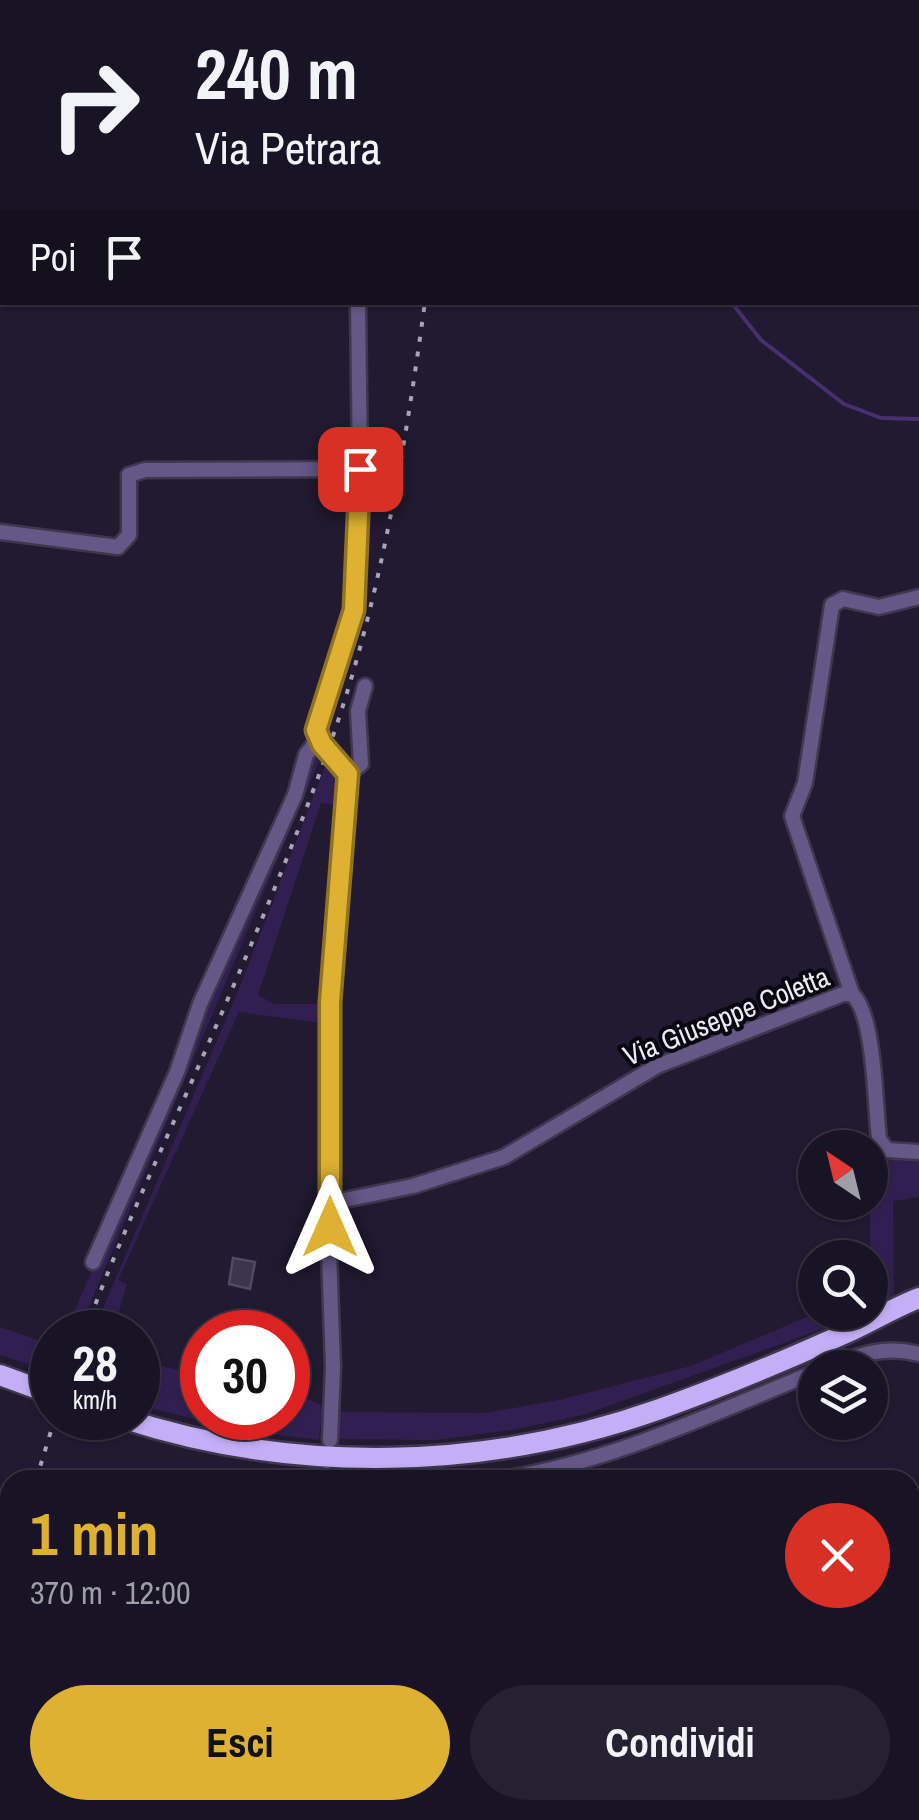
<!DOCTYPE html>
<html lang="it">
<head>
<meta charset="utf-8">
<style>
  :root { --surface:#191425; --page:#262132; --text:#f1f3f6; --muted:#9f9ea7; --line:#373342; --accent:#deb133 }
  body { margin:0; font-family:"Archivo Narrow",sans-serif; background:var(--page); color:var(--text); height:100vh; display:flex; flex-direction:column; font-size:38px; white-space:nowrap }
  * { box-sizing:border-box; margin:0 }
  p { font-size:32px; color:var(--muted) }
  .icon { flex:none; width:55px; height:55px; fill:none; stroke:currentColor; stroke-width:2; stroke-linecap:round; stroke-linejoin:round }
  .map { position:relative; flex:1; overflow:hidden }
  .side { position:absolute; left:0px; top:1470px; width:920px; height:350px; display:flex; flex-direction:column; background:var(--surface); border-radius:30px 30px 0 0; box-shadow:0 2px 8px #0004,0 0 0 2px var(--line) }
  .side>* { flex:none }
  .guide { position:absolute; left:0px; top:0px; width:920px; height:305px; box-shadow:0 2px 8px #0004,0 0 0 2px var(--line); background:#191425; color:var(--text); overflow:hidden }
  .needle { width:65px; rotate:325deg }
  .controls { position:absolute; left:798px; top:1130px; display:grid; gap:20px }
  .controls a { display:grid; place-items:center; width:90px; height:90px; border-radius:50%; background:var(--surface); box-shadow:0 2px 8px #0004,0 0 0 2px var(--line); font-size:50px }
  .speed { position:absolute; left:30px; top:1310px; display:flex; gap:20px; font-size:50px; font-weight:700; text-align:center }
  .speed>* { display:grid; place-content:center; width:130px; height:130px; border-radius:50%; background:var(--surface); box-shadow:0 2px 8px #0004,0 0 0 2px var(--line); line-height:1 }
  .speed small { font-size:25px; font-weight:400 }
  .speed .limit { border:15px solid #d22; background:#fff; color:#111 }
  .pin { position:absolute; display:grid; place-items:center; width:85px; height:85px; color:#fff; margin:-42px; border-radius:20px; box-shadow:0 5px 15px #0006 }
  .me { position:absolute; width:110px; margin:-55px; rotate:0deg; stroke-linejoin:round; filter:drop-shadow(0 0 8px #0008) }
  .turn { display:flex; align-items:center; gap:35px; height:210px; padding:0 30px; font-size:45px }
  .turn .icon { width:130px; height:130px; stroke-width:2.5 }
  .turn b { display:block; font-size:70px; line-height:85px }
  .then { display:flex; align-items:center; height:95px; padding:0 30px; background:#0003; gap:20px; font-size:38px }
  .round { display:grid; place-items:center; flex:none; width:105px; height:105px; border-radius:52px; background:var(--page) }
  .overview { display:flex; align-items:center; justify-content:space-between; height:170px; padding:0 30px }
  h1 { font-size:60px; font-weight:800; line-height:75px; color:var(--accent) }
  .action { display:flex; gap:20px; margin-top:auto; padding:20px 30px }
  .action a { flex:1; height:115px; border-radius:60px; background:var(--accent); color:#111; font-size:40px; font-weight:800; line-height:115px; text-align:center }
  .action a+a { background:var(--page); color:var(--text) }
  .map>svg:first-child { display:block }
</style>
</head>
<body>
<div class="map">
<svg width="919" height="1820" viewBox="0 0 919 1820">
  <rect width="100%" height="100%" fill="#211a31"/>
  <g fill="#321f52">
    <path d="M315,750L321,757L78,1332H65L173,1089L203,1005L308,773Z"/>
    <path d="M329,756C342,773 341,786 339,806L321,803L258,995L274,1004H322V1023L239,1012L118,1280L127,1284L113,1332H93L241,984Z"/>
    <path d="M870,1153L919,1158V1197L893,1201L894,1301L870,1311Z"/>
    <path d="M816,1313H867L583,1415L512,1430L435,1440L337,1439L338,1412L485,1413L559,1400L691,1366Z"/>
    <path d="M0,1327L52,1345V1372L0,1355Z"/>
    <path d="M138,1362L202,1374V1418H288V1389L323,1406L319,1440L245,1431L138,1405Z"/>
  </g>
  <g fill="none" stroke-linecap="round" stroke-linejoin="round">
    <g stroke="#472f70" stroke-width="4">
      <path d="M0,20L2,22"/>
      <path d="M731,302L761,340L844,404L881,418L919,419"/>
    </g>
  </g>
  <path fill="#3d354e" stroke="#514a64" stroke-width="2.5" d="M233,1258L255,1262L250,1289L229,1284Z"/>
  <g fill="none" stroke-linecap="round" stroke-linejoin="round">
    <defs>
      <g id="minor">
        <path d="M368,2V0"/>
        <path d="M0,532L118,547L129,535V475L145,470L360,469"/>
        <path d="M348,774L361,764L358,711L365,686"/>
        <path d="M852,994L792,816L805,783L832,605L843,599L879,607L919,597"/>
        <path d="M330,1203L413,1186L504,1157L657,1066L843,994H852C875,1014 875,1106 879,1139L887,1150L919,1152"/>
        <path d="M93,1262L177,1072L200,1004L295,795L306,755L318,739"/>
        <path d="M826,1368C858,1355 884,1345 919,1354"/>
        <path d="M330,1440L333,1367L329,1252L330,1002L348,774L322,744L316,730L354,610L360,469L358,302"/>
        <path d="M327,1480V1474"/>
        <path d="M495,1480C607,1464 711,1414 815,1372"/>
        <path d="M287,1820L288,1810"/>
      </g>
      <g id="highway">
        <path d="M0,1375L52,1394"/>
        <path d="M122,1418C296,1475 488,1470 660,1409C722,1387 784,1361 844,1334C869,1323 893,1308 919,1298"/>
      </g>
    </defs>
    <use href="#minor" stroke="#3e374d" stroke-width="19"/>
    <use href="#highway" stroke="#3e374d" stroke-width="25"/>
    <use href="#minor" stroke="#655786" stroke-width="14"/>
    <use href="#highway" stroke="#c4aff6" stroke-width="20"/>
    <g stroke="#a9a4b7" stroke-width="4" stroke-dasharray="5 10" stroke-linecap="butt">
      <path d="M460,2L461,0"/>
      <path d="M85,1332C121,1233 168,1137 210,1040C251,946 292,850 327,753C379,608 404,455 425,302"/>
      <path d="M36,1480L55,1418"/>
      <path d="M0,1722L10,1636"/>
    </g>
  </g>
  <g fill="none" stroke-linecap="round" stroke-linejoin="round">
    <defs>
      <path id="route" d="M330,1227V1002L348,774L322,744L316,730L354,610L360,469"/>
    </defs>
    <use href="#route" stroke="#907321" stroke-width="25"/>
    <use href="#route" stroke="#deb133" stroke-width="18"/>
  </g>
  <g text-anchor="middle" stroke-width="8" stroke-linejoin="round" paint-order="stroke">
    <g font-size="28" fill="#eeeafa" stroke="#090710">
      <text transform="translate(726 1016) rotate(-22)" y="10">Via Giuseppe Coletta</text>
    </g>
  </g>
</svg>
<div class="controls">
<a><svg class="needle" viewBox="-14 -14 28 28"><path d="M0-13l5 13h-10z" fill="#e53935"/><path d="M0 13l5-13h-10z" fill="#9f9ea7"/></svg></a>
<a><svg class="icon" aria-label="search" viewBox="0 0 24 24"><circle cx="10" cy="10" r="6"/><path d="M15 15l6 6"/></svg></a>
<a><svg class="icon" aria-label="layers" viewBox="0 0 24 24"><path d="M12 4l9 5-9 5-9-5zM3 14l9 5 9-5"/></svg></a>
</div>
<div class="speed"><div>28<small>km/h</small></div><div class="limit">30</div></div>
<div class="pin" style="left:360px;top:469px;background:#d93025"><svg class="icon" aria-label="arrive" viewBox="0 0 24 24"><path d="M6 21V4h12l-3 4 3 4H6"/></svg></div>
<svg class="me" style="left:330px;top:1227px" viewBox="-20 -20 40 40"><path d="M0-17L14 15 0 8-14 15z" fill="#deb133" stroke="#fff" stroke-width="4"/></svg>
<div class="guide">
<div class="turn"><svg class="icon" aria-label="right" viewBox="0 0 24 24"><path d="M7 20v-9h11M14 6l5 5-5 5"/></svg><div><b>240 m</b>Via Petrara</div></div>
<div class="then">Poi<svg class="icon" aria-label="arrive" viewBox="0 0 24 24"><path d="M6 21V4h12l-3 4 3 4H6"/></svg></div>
</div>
<section class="side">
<div class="overview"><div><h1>1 min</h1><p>370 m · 12:00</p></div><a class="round" style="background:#d93025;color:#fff"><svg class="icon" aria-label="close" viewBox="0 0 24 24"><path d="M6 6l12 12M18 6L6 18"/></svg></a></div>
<div class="action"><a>Esci</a><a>Condividi</a></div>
</section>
</div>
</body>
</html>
